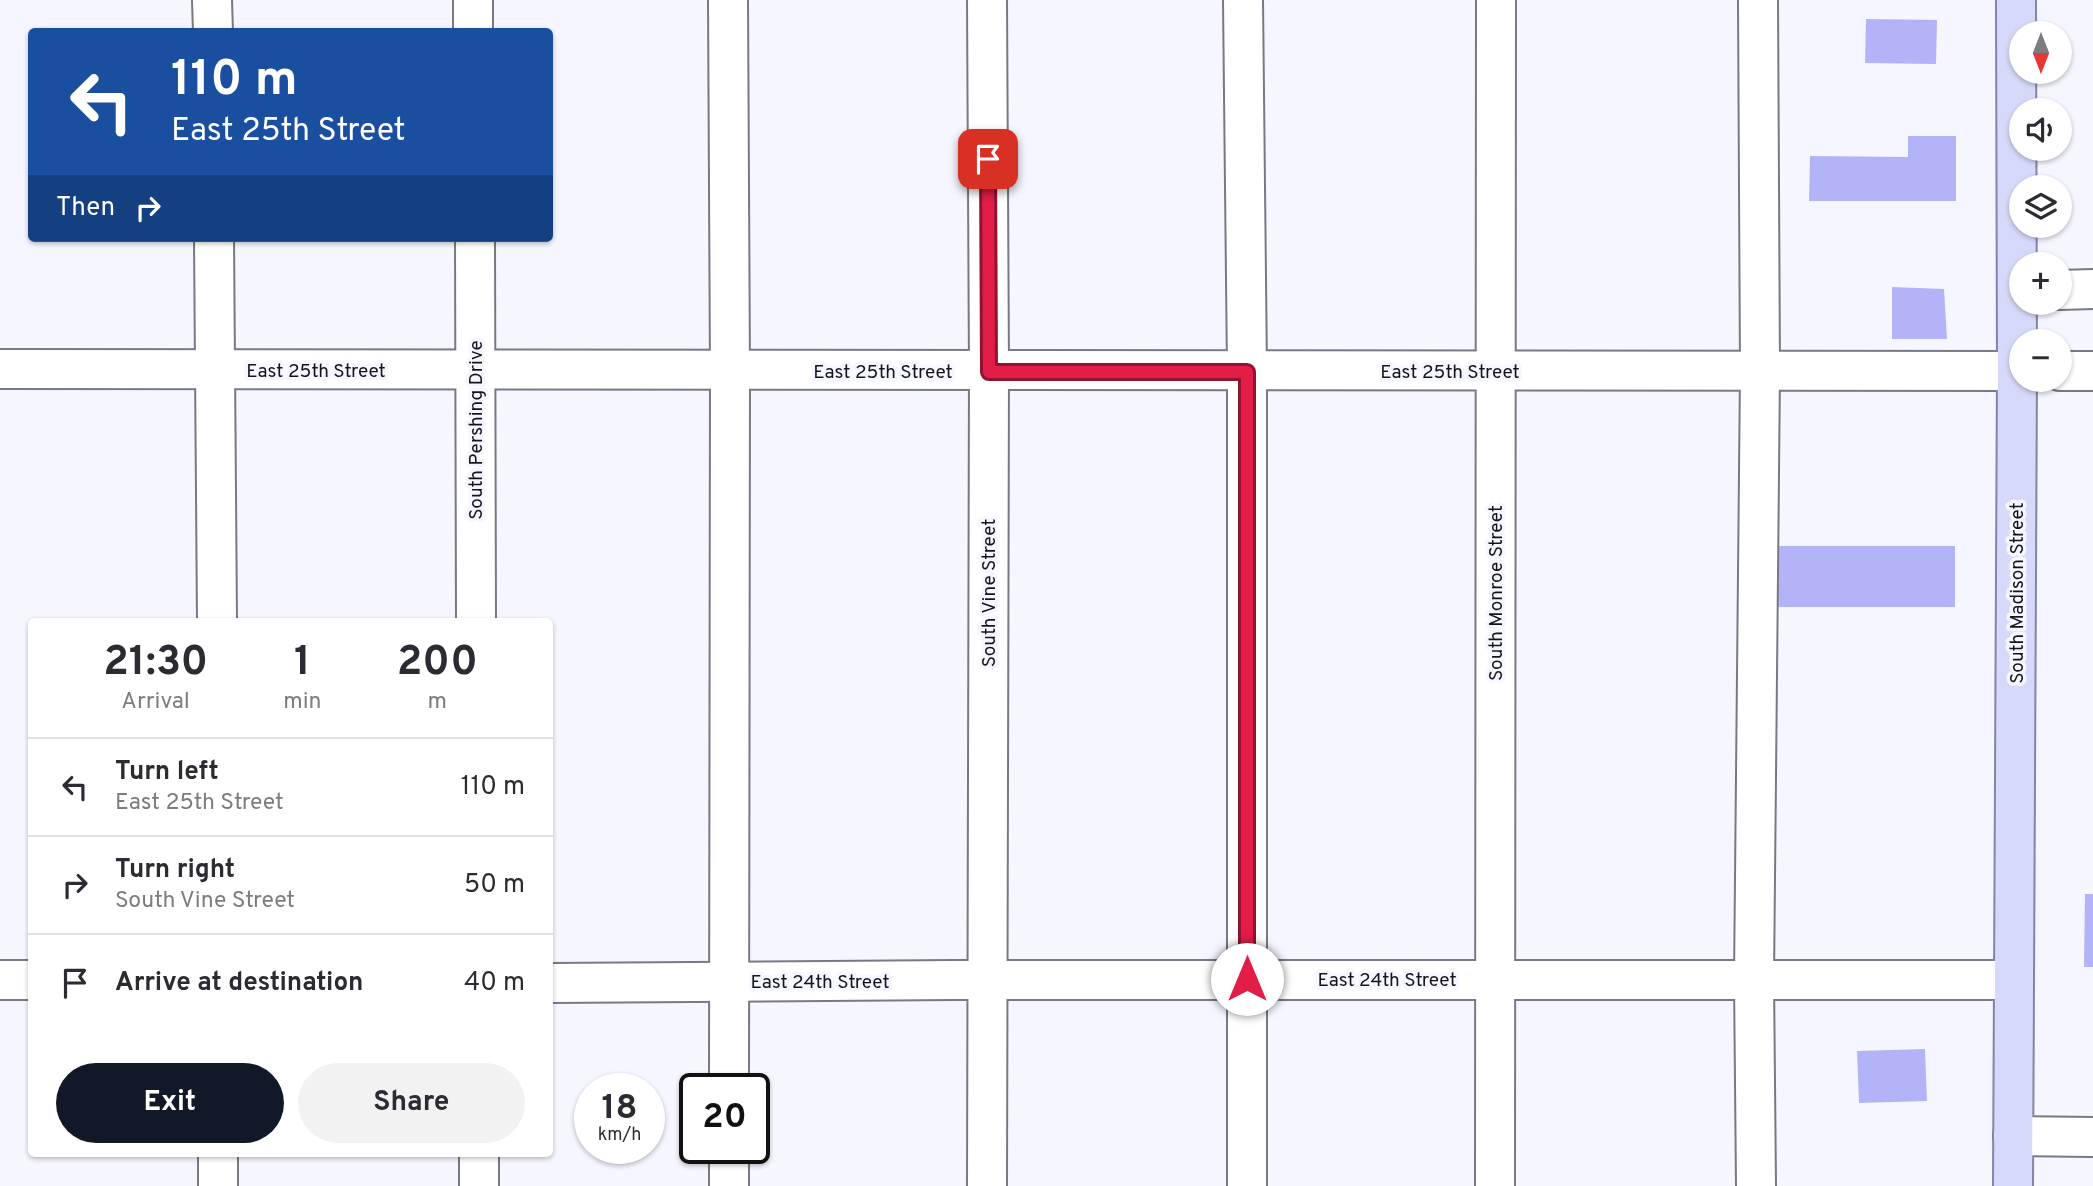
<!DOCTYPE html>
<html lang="en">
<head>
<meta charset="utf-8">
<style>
  :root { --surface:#fff; --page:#f2f2f3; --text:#2b2b33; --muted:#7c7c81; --line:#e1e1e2; --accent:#111827 }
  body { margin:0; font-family:Overpass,sans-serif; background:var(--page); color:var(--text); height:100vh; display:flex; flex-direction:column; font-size:26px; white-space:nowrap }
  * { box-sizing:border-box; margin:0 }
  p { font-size:23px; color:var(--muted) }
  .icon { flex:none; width:38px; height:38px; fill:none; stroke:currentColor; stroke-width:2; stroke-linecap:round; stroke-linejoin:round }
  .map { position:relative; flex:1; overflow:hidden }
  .drawer { position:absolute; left:28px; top:618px; width:525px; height:539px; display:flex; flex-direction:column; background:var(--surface); border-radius:7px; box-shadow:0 2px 5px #0004 }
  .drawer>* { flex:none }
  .guide { position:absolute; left:28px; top:28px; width:525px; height:214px; border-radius:7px; box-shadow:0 2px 5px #0004; background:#1a4fa0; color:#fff; overflow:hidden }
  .needle { width:46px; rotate:180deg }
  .controls { position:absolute; left:2009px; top:21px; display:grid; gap:14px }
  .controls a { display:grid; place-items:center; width:63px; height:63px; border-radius:50%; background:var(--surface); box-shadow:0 2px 5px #0004; font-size:35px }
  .speed { position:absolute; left:574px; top:1073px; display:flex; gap:14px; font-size:35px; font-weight:700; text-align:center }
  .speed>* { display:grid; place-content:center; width:91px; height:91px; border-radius:50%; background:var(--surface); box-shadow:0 2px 5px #0004; line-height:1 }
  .speed small { font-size:18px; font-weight:400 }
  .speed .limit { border:4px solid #111; border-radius:10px; background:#fff; color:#111 }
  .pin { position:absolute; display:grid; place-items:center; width:60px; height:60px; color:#fff; margin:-30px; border-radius:14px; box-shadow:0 4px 10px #0006 }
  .me { position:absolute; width:77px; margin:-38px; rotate:0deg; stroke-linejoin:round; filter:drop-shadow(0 0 5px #0008) }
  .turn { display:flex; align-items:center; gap:24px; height:147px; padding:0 28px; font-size:32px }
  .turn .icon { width:91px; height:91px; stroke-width:2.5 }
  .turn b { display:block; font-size:49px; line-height:60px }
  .then { display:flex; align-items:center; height:66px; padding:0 28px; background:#0003; gap:14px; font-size:26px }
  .eta { display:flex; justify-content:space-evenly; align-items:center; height:119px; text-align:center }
  .eta b { font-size:42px; font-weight:700; line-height:49px }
  .primary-button { display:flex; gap:14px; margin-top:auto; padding:14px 28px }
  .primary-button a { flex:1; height:80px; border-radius:42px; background:var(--accent); color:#fff; font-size:28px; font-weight:700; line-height:80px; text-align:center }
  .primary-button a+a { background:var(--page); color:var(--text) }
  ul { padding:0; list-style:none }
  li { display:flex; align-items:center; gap:21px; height:98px; padding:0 28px; border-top:2px solid var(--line) }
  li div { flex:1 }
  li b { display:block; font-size:26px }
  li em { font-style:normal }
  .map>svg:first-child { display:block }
</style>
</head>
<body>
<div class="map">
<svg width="2093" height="1186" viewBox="0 0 2093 1186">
  <rect width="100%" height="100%" fill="#f5f6ff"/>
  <g fill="#b3b4f8">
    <path d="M1866,19L1937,20L1936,64L1865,63Z"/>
    <path d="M1908,136H1956V201H1809L1810,156L1908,157Z"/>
    <path d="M1892,287L1944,289L1947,339H1892Z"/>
    <rect x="1773" y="546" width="182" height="61"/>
    <path d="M2085,894H2093V967H2084Z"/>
    <path d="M1925,1049L1927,1101L1859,1103L1857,1051Z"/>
  </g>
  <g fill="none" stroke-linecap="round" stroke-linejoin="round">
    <defs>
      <g id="minor">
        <path d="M212,0L213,32"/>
        <path d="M473,0V32"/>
        <path d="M728,0L730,371L729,1088"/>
        <path d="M1243,0L1247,371V1186"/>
        <path d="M214,238L217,621"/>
        <path d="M475,238L476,621"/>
        <path d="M2060,290L2093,289"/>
        <path d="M0,369L2021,371"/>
        <path d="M2060,371H2093"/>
        <path d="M0,980H32"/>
        <path d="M550,983L954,980H2014"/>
        <path d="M2013,1136L2093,1137"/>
        <path d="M218,1153V1186"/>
        <path d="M479,1153V1186"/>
        <path d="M729,1186V1148"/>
        <path d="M987,1186L989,371L987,0"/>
        <path d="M1495,1186L1496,0"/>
        <path d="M1756,1186L1754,979L1760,371L1758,0"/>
      </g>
      <path id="major" d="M2013,1186L2017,371L2016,0"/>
    </defs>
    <use href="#minor" stroke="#787983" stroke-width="42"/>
    <use href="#major" stroke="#8284a9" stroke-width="42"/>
    <use href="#minor" stroke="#fff" stroke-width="38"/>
    <use href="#major" stroke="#d7d9fa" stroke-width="38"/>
  </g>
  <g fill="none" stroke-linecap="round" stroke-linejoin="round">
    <defs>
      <path id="route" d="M988,159L989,372H1247V979"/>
    </defs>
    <use href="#route" stroke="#92132f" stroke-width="18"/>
    <use href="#route" stroke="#e11d48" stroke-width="12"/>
  </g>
  <g text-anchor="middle" stroke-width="7" stroke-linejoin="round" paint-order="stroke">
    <g font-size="19" fill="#151519" stroke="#f5f6ff">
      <text x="316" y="377">East 25th Street</text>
      <text x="883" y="378">East 25th Street</text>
      <text x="1450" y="378">East 25th Street</text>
      <text transform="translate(475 430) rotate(-90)" y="7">South Pershing Drive</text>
      <text transform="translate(988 593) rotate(-90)" y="7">South Vine Street</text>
      <text transform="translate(1495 593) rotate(-90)" y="7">South Monroe Street</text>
      <text transform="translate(2016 593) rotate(-90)" y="7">South Madison Street</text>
      <text x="1387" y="986">East 24th Street</text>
      <text x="820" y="988">East 24th Street</text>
    </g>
  </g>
</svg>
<div class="controls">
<a><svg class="needle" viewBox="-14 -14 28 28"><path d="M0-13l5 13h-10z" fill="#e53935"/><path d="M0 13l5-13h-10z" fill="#7c7c81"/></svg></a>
<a><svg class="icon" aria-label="sound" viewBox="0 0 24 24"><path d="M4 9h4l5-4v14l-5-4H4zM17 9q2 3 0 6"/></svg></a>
<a><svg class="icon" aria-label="layers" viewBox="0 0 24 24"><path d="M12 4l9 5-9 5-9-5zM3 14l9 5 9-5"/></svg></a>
<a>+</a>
<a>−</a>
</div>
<div class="speed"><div>18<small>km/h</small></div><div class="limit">20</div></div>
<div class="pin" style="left:988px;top:159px;background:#d93025"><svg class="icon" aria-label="arrive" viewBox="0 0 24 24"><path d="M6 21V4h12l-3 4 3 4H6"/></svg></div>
<svg class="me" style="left:1247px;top:979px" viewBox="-20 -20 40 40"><circle r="19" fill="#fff"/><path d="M0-13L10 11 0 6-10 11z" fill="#e11d48"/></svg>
<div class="guide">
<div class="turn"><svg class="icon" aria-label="left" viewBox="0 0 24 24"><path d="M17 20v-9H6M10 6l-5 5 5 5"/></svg><div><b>110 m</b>East 25th Street</div></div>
<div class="then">Then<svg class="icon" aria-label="right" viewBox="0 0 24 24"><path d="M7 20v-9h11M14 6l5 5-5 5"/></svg></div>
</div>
<section class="drawer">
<div class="eta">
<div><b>21:30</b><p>Arrival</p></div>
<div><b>1</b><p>min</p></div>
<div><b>200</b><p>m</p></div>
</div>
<ul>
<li><svg class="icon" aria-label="left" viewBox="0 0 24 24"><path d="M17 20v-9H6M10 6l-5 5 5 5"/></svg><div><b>Turn left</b><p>East 25th Street</p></div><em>110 m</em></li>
<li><svg class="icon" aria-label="right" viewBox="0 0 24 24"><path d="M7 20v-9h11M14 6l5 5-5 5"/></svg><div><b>Turn right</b><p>South Vine Street</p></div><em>50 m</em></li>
<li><svg class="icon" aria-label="arrive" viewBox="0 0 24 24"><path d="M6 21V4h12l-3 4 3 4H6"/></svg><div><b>Arrive at destination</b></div><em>40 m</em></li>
</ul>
<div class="primary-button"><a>Exit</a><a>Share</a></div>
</section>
</div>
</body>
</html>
